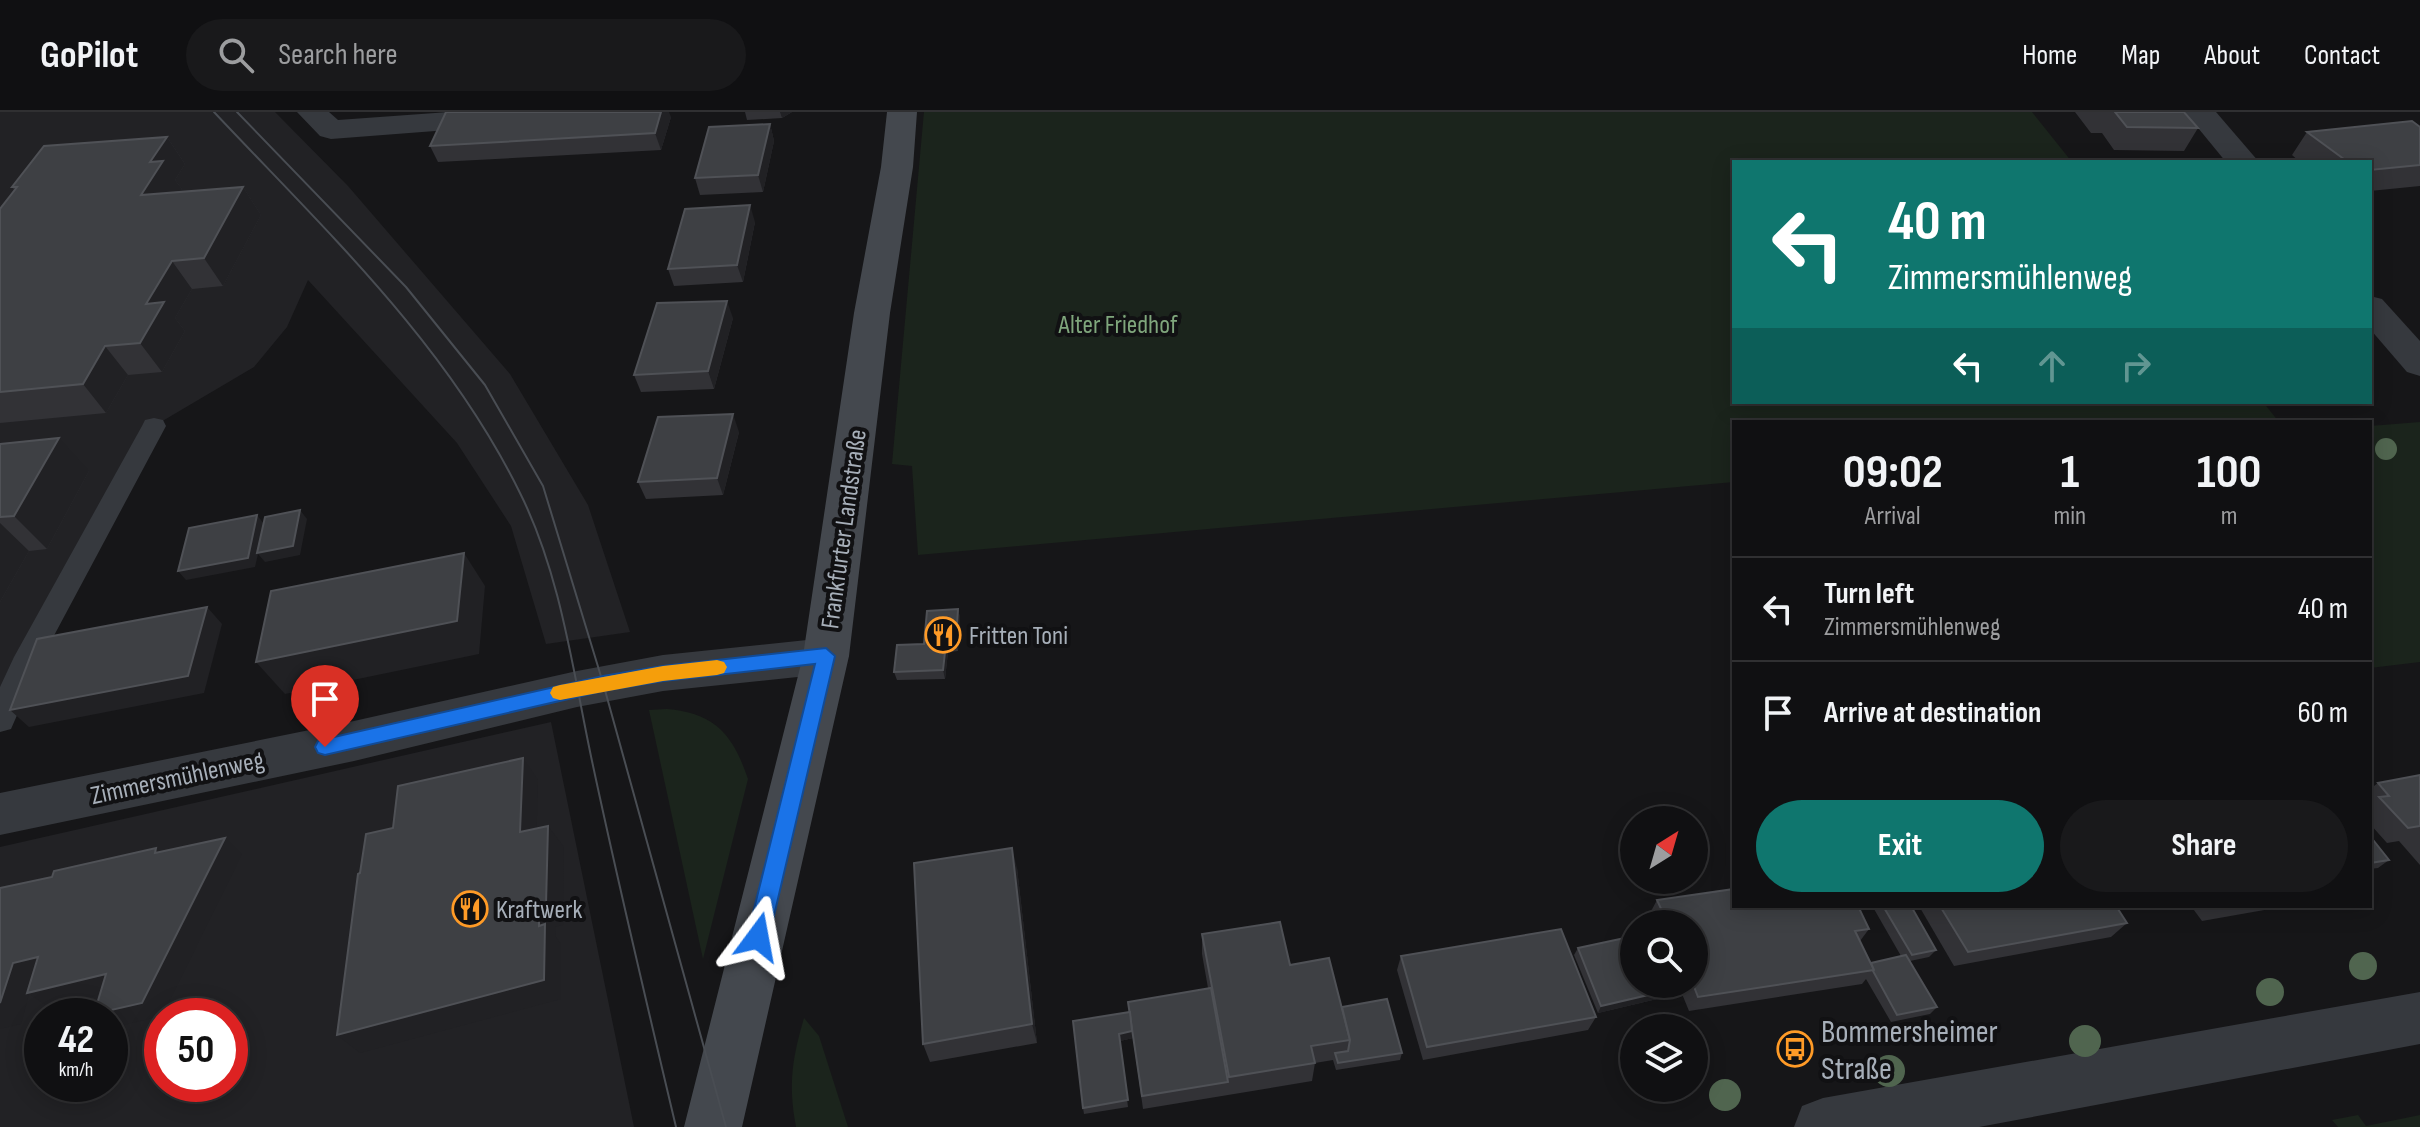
<!DOCTYPE html>
<html lang="en">
<head>
<meta charset="utf-8">
<style>
  :root { --surface:#101012; --page:#19191b; --text:#f1f3f6; --muted:#9c9d9f; --line:#303032; --accent:#0f766e }
  body { margin:0; font-family:"Sofia Sans Condensed",sans-serif; background:var(--page); color:var(--text); height:100vh; display:flex; flex-direction:column; font-size:30px; white-space:nowrap }
  * { box-sizing:border-box; margin:0 }
  p { font-size:26px; color:var(--muted) }
  .icon { flex:none; width:44px; height:44px; fill:none; stroke:currentColor; stroke-width:2; stroke-linecap:round; stroke-linejoin:round }
  .map { position:relative; flex:1; overflow:hidden }
  .sheet { position:absolute; left:1732px; top:308px; width:640px; height:488px; display:flex; flex-direction:column; background:var(--surface); border-radius:0px; box-shadow:0 4px 20px #0003,0 0 0 2px var(--line) }
  .sheet>* { flex:none }
  .guide { position:absolute; left:1732px; top:48px; width:640px; height:244px; border-radius:0px; box-shadow:0 4px 20px #0003,0 0 0 2px var(--line); background:#0f766e; color:#fff; overflow:hidden }
  .needle { width:52px; rotate:37deg }
  .controls { position:absolute; left:1620px; top:694px; display:grid; gap:16px }
  .controls a { display:grid; place-items:center; width:88px; height:88px; border-radius:50%; background:var(--surface); box-shadow:0 4px 20px #0003,0 0 0 2px var(--line); font-size:40px }
  .speed { position:absolute; left:24px; top:886px; display:flex; gap:16px; font-size:40px; font-weight:700; text-align:center }
  .speed>* { display:grid; place-content:center; width:104px; height:104px; border-radius:50%; background:var(--surface); box-shadow:0 4px 20px #0003,0 0 0 2px var(--line); line-height:1 }
  .speed small { font-size:20px; font-weight:400 }
  .speed .limit { border:12px solid #d22; background:#fff; color:#111 }
  .pin { position:absolute; display:grid; place-items:center; width:68px; height:68px; color:#fff; margin:-82px -34px; border-radius:50% 50% 50% 0; rotate:-45deg; box-shadow:0 0 8px #0007 }
  .pin .icon { rotate:45deg }
  .me { position:absolute; width:88px; margin:-44px; rotate:13deg; stroke-linejoin:round; filter:drop-shadow(0 0 6px #0008) }
  .turn { display:flex; align-items:center; gap:28px; height:168px; padding:0 24px; font-size:36px }
  .turn .icon { width:104px; height:104px; stroke-width:2.5 }
  .turn b { display:block; font-size:56px; line-height:68px }
  .lanes { display:flex; align-items:center; height:76px; padding:0 24px; background:#0003; justify-content:center; gap:40px; direction:ltr }
  .lanes .off { opacity:.35 }
  .eta { display:flex; justify-content:space-evenly; align-items:center; height:136px; text-align:center }
  .eta b { font-size:48px; font-weight:700; line-height:56px }
  .action { display:flex; gap:16px; margin-top:auto; padding:16px 24px }
  .action a { flex:1; height:92px; border-radius:48px; background:var(--accent); color:#fff; font-size:32px; font-weight:700; line-height:92px; text-align:center }
  .action a+a { background:var(--page); color:var(--text) }
  ul { padding:0; list-style:none }
  li { display:flex; align-items:center; gap:24px; height:104px; padding:0 24px; border-top:2px solid var(--line) }
  li div { flex:1 }
  li b { display:block; font-size:30px }
  li em { font-style:normal }
  header { display:flex; align-items:center; gap:48px; box-sizing:border-box; height:112px; padding:0 40px; background:var(--surface); border-bottom:2px solid var(--line) }
  header strong { font-size:38px }
  nav { display:flex; gap:44px; margin-inline-start:auto; font-size:28px }
  .search { width:560px; height:72px; background:var(--page); display:flex; align-items:center; gap:20px; box-sizing:border-box; padding:0 28px; border-radius:44px; color:var(--muted); font-size:30px }
  .map>svg:first-child { display:block }
</style>
</head>
<body>
<header>
<strong>GoPilot</strong>
<div class="search"><svg class="icon" aria-label="search" viewBox="0 0 24 24"><circle cx="10" cy="10" r="6"/><path d="M15 15l6 6"/></svg>Search here</div>
<nav><a>Home</a><a>Map</a><a>About</a><a>Contact</a></nav>
</header>
<div class="map">
<svg width="2420" height="1015" viewBox="0 0 2420 1015">
  <rect width="100%" height="100%" fill="#161618"/>
  <g fill="#222225" fill-rule="evenodd">
    <path d="M0,0H275L348,74L510,262L588,393L630,520L546,532L511,414L457,331L308,168L287,215L254,255L154,314L0,608Z"/>
    <path d="M551,610L634,1015H0V735ZM42,904H110V972H42ZM162,904H230V972H162Z"/>
  </g>
  <g fill="#1b241c">
    <path d="M924,0H2032L2072,50H1734V290H2263L2279,310H1734V370L918,443L912,354L892,352Z"/>
    <path d="M2420,310V550L2370,556V314Z"/>
    <path d="M667,597C715,601 733,623 748,667L703,847L649,598Z"/>
    <path d="M804,906L819,924L848,1015H796C788,973 792,947 804,906Z"/>
    <path d="M2358,1003L2366,1014L2420,1003V1015H2338L2332,1008Z"/>
  </g>
  <g fill="none" stroke-linecap="round" stroke-linejoin="round">
    <path fill="#36393e" fill-rule="evenodd" d="M154,306L163,308L166,314L42,546L11,617L0,620V575L14,545L142,314L145,308Z"/>
    <g fill="#36393e" fill-rule="evenodd">
      <path d="M297,0H329L338,8L449,0H531L525,10L514,13L331,27L320,24Z"/>
      <path d="M2185,0H2216L2259,50H2226Z"/>
      <path d="M2370,184L2382,187L2420,229V264L2407,260L2370,217Z"/>
      <path d="M826,526L842,532L849,544L842,556L826,562L663,579L577,595L354,649L0,723V681L354,609L577,559L663,543Z"/>
      <path d="M2420,880V932L1979,1015H1794L1802,994L1823,986Z"/>
    </g>
    <path fill="#44484e" fill-rule="evenodd" d="M887,0H917L913,55L890,201L849,544L742,1015H684L803,544L854,201L881,55Z"/>
    <g stroke="#494d53" stroke-width="2">
      <path d="M214,0C326,119 447,232 520,381C561,463 573,560 592,649C618,771 647,893 676,1015"/>
      <path d="M237,0L406,175L485,273L543,374L603,571L726,1015"/>
    </g>
  </g>
  <g fill="#50654f">
    <circle cx="2386" cy="337" r="11"/>
    <circle cx="2363" cy="854" r="14"/>
    <circle cx="2270" cy="880" r="14"/>
    <circle cx="2085" cy="929" r="16"/>
    <circle cx="1889" cy="959" r="16"/>
    <circle cx="1725" cy="983" r="16"/>
  </g>
  <g fill="#323236">
    <path d="M745,0H798H792L782,6L747,8Z"/>
    <path d="M2075,0H2184L2198,16L2184,39L2114,38L2102,21H2091Z"/>
    <path d="M671,5L661,38L438,50L430,34Z"/>
    <path d="M770,12L774,29L763,80L700,83L695,66Z"/>
    <path d="M2420,15V74L2370,79V50H2300L2292,43L2307,20Z"/>
    <path d="M167,25L185,52L175,68L182,77L180,80L243,75L261,103L223,174L192,177L175,206L185,219L162,260L128,263L106,301L0,311V97L14,78L12,75Z"/>
    <path d="M755,110L743,170L674,174L668,157Z"/>
    <path d="M733,206L714,277L641,280L634,263Z"/>
    <path d="M739,320L723,383L646,387L638,370Z"/>
    <path d="M0,332L89,359L47,437L29,439L0,490Z"/>
    <path d="M958,497L960,506L958,539L948,540L945,567L897,568L894,560L924,532Z"/>
    <path d="M2420,663V753L2399,729L2387,731L2370,712V677L2378,671Z"/>
    <path d="M2370,724L2389,748L2378,756L2370,757Z"/>
    <path d="M1017,756L1037,931L930,950L923,932Z"/>
    <path d="M1657,788L1869,817L1860,829L1871,851L1901,844L1874,797L1876,794H1911L1936,838L1929,845L1910,849L1937,895L1930,902L1891,910L1866,867L1862,872L1689,899L1678,872H1694V812H1653L1649,803Z"/>
    <path d="M1919,794H2116L2127,811L2111,825L1954,854Z"/>
    <path d="M2191,794H2287L2202,809Z"/>
    <path d="M1202,822L1290,853L1342,895L1402,941L1400,948L1336,958L1333,948L1315,951L1312,969L1143,997L1133,926L1120,929L1128,995L1084,1002L1083,996L1129,900L1208,876L1202,842Z"/>
    <path d="M1578,836L1661,880L1657,887L1598,901L1574,843Z"/>
    <path d="M1401,844L1596,905L1588,918L1423,948L1397,858Z"/>
  </g>
  <g fill="#212124">
    <path d="M661,0H669L671,5L661,38L655,21Z"/>
    <path d="M780,0H792L782,6Z"/>
    <path d="M770,12L774,29L763,80L758,63Z"/>
    <path d="M167,25L185,52L175,68L182,77L161,111L141,83L150,50Z"/>
    <path d="M243,75L261,103L223,174L204,146Z"/>
    <path d="M750,93L755,110L743,170L737,153Z"/>
    <path d="M172,149L192,177L175,206L185,219L162,260L140,231L146,192Z"/>
    <path d="M727,189L733,206L714,277L708,259Z"/>
    <path d="M105,234L128,263L106,301L83,272Z"/>
    <path d="M733,302L739,320L723,383L717,366Z"/>
    <path d="M59,326L89,359L47,437L14,404Z"/>
    <path d="M300,398L307,407L300,443L265,450L258,442L255,455L186,468L178,459L257,403L264,412Z"/>
    <path d="M0,411L29,439L0,490Z"/>
    <path d="M464,441L485,474L479,542L285,582L256,550Z"/>
    <path d="M207,495L222,512L204,581L29,615L10,598Z"/>
    <path d="M958,497L960,506L958,539L956,530Z"/>
    <path d="M946,531L948,540L945,567L943,558Z"/>
    <path d="M523,646L538,668L536,741L520,720Z"/>
    <path d="M548,714L564,735L563,813L555,815L556,825L561,832V887L360,941L337,923L539,814V795Z"/>
    <path d="M225,726L242,742L162,904L115,915L110,912V904H98L94,902Z"/>
    <path d="M1012,736L1017,756L1037,931L1032,912Z"/>
    <path d="M38,845L106,862L126,876L49,895L29,882L21,912L0,917V891L13,851Z"/>
    <path d="M1661,880L1657,887L1598,901L1601,894Z"/>
    <path d="M1132,919L1133,926L1120,929L1119,922Z"/>
  </g>
  <g fill="#3e4044" stroke="#4f5156" stroke-width="2">
    <path d="M446,0H661L655,21L430,34Z"/>
    <path d="M2115,0H2184L2198,16L2127,15Z"/>
    <path d="M2412,9L2420,15V53L2370,58V50H2348L2307,20Z"/>
    <path d="M770,12L758,63L695,66L709,15Z"/>
    <path d="M167,25L150,50L163,49L141,83L243,75L204,146L172,149L146,192L164,190L140,231L105,234L83,272L0,280V97L17,75H12L44,34Z"/>
    <path d="M2144,47L2226,49L2227,50H2146Z"/>
    <path d="M750,93L737,153L668,157L685,97Z"/>
    <path d="M727,189L708,259L634,263L657,191Z"/>
    <path d="M733,302L717,366L638,370L658,305Z"/>
    <path d="M59,326L14,404L0,405V332Z"/>
    <path d="M300,398L293,434L257,441L265,405Z"/>
    <path d="M257,403L248,446L178,459L189,416Z"/>
    <path d="M464,441L457,509L256,550L271,479Z"/>
    <path d="M207,495L188,564L10,598L37,527Z"/>
    <path d="M958,497L956,530L946,531L943,558L894,560L897,533L924,532L927,499Z"/>
    <path d="M523,646L520,720L548,714L546,793L539,795V814L545,812L544,868L337,923L358,762L360,761L366,722L393,716L398,674Z"/>
    <path d="M2420,663V714L2408,716L2379,685L2389,684L2378,671Z"/>
    <path d="M2370,724L2389,748L2370,751Z"/>
    <path d="M225,726L142,891L94,902L106,862L27,881L38,845L13,851L0,891V776L52,765L54,759L156,736L155,741Z"/>
    <path d="M1012,736L1032,912L923,932L914,751Z"/>
    <path d="M1734,777V794H1858L1869,817L1855,819L1874,858L1698,885L1693,872H1694V812H1668L1657,788Z"/>
    <path d="M1883,794H1911L1936,838L1912,843Z"/>
    <path d="M1940,794H2116L2127,811L1968,840Z"/>
    <path d="M1280,810L1290,853L1329,846L1350,928L1311,934L1315,951L1229,965L1202,822Z"/>
    <path d="M1561,817L1596,905L1427,935L1401,844Z"/>
    <path d="M1634,824V872H1657L1661,880L1601,894L1578,836Z"/>
    <path d="M1906,843L1937,895L1897,903L1873,859L1874,858L1871,851Z"/>
    <path d="M1211,876L1228,970L1142,984L1128,890Z"/>
    <path d="M1387,887L1402,941L1338,951L1335,941L1348,939L1350,928L1342,895Z"/>
    <path d="M1130,900L1132,919L1119,922L1128,988L1083,996L1073,909Z"/>
  </g>
  <path fill="#1a73e8" stroke="#114b97" stroke-width="2" d="M826,536L835,544L769,825L766,832L758,835L750,832L747,825L815,552L663,569L603,579L325,643L318,641L315,635L318,629L325,627L603,564L663,554Z"/>
  <path fill="#f59e0b" d="M717,548L724,550L727,555L724,561L717,563L663,569L560,588L553,586L550,581L553,575L560,573L663,554Z"/>
  <defs>
    <symbol id="restaurant-ring" viewBox="-11 -11 22 22"><circle r="9.5" fill="#111113" stroke="#ff9b27" stroke-width="1.5"/><path d="M-5-6h1v4h1v-4h1v4h1v-4h1v5L-1.5 .5V6h-2V.5L-5-1ZM5-6V6H3V1.5H1.5Q1.5-4 5-6Z" fill="#ff9b27"/></symbol>
    <symbol id="bus-ring" viewBox="-11 -11 22 22"><circle r="9.5" fill="#111113" stroke="#ff9b27" stroke-width="1.5"/><path d="M-5-6H5V4H4V6H2V4H-2V6H-4V4H-5ZM-3.5-4V0h7V-4ZM-3.5 1.2v1.5H-2V1.2ZM2 1.2v1.5H3.5V1.2Z" fill="#ff9b27"/></symbol>
  </defs>
  <g fill-rule="evenodd">
    <use href="#restaurant-ring" x="923" y="503" width="40" height="40"/>
    <use href="#restaurant-ring" x="450" y="777" width="40" height="40"/>
    <use href="#bus-ring" x="1775" y="917" width="40" height="40"/>
  </g>
  <g text-anchor="middle" stroke-width="8" stroke-linejoin="round" paint-order="stroke">
    <g font-size="26" fill="#7fa67c" stroke="#111113">
      <text x="1118" y="221">Alter Friedhof</text>
    </g>
    <g font-size="26" fill="#a7afb9" stroke="#111113">
      <text transform="translate(843 417) rotate(-82)" y="9">Frankfurter Landstraße</text>
      <text transform="translate(177 665) rotate(-12)" y="9">Zimmersmühlenweg</text>
    </g>
    <g font-size="26" fill="#a7afb9" stroke="#111113" text-anchor="start">
      <text x="969" y="532">Fritten Toni</text>
      <text x="496" y="806">Kraftwerk</text>
    </g>
    <g font-size="32" fill="#a7afb9" stroke="#111113" text-anchor="start">
      <text x="1821" y="930">Bommersheimer<tspan x="1821" dy="37">Straße</tspan></text>
    </g>
  </g>
</svg>
<div class="controls">
<a><svg class="needle" viewBox="-14 -14 28 28"><path d="M0-13l5 13h-10z" fill="#e53935"/><path d="M0 13l5-13h-10z" fill="#9c9d9f"/></svg></a>
<a><svg class="icon" aria-label="search" viewBox="0 0 24 24"><circle cx="10" cy="10" r="6"/><path d="M15 15l6 6"/></svg></a>
<a><svg class="icon" aria-label="layers" viewBox="0 0 24 24"><path d="M12 4l9 5-9 5-9-5zM3 14l9 5 9-5"/></svg></a>
</div>
<div class="speed"><div>42<small>km/h</small></div><div class="limit">50</div></div>
<div class="pin" style="left:325px;top:635px;background:#d93025"><svg class="icon" aria-label="arrive" viewBox="0 0 24 24"><path d="M6 21V4h12l-3 4 3 4H6"/></svg></div>
<svg class="me" style="left:758px;top:825px" viewBox="-20 -20 40 40"><path d="M0-17L14 15 0 8-14 15z" fill="#1a73e8" stroke="#fff" stroke-width="4"/></svg>
<div class="guide">
<div class="turn"><svg class="icon" aria-label="left" viewBox="0 0 24 24"><path d="M17 20v-9H6M10 6l-5 5 5 5"/></svg><div><b>40 m</b>Zimmersmühlenweg</div></div>
<div class="lanes"><svg class="icon" aria-label="left" viewBox="0 0 24 24"><path d="M17 20v-9H6M10 6l-5 5 5 5"/></svg><svg class="icon off" aria-label="ahead" viewBox="0 0 24 24"><path d="M12 20V5M6 11l6-6 6 6"/></svg><svg class="icon off" aria-label="right" viewBox="0 0 24 24"><path d="M7 20v-9h11M14 6l5 5-5 5"/></svg></div>
</div>
<section class="sheet">
<div class="eta">
<div><b>09:02</b><p>Arrival</p></div>
<div><b>1</b><p>min</p></div>
<div><b>100</b><p>m</p></div>
</div>
<ul>
<li><svg class="icon" aria-label="left" viewBox="0 0 24 24"><path d="M17 20v-9H6M10 6l-5 5 5 5"/></svg><div><b>Turn left</b><p>Zimmersmühlenweg</p></div><em>40 m</em></li>
<li><svg class="icon" aria-label="arrive" viewBox="0 0 24 24"><path d="M6 21V4h12l-3 4 3 4H6"/></svg><div><b>Arrive at destination</b></div><em>60 m</em></li>
</ul>
<div class="action"><a>Exit</a><a>Share</a></div>
</section>
</div>
</body>
</html>
